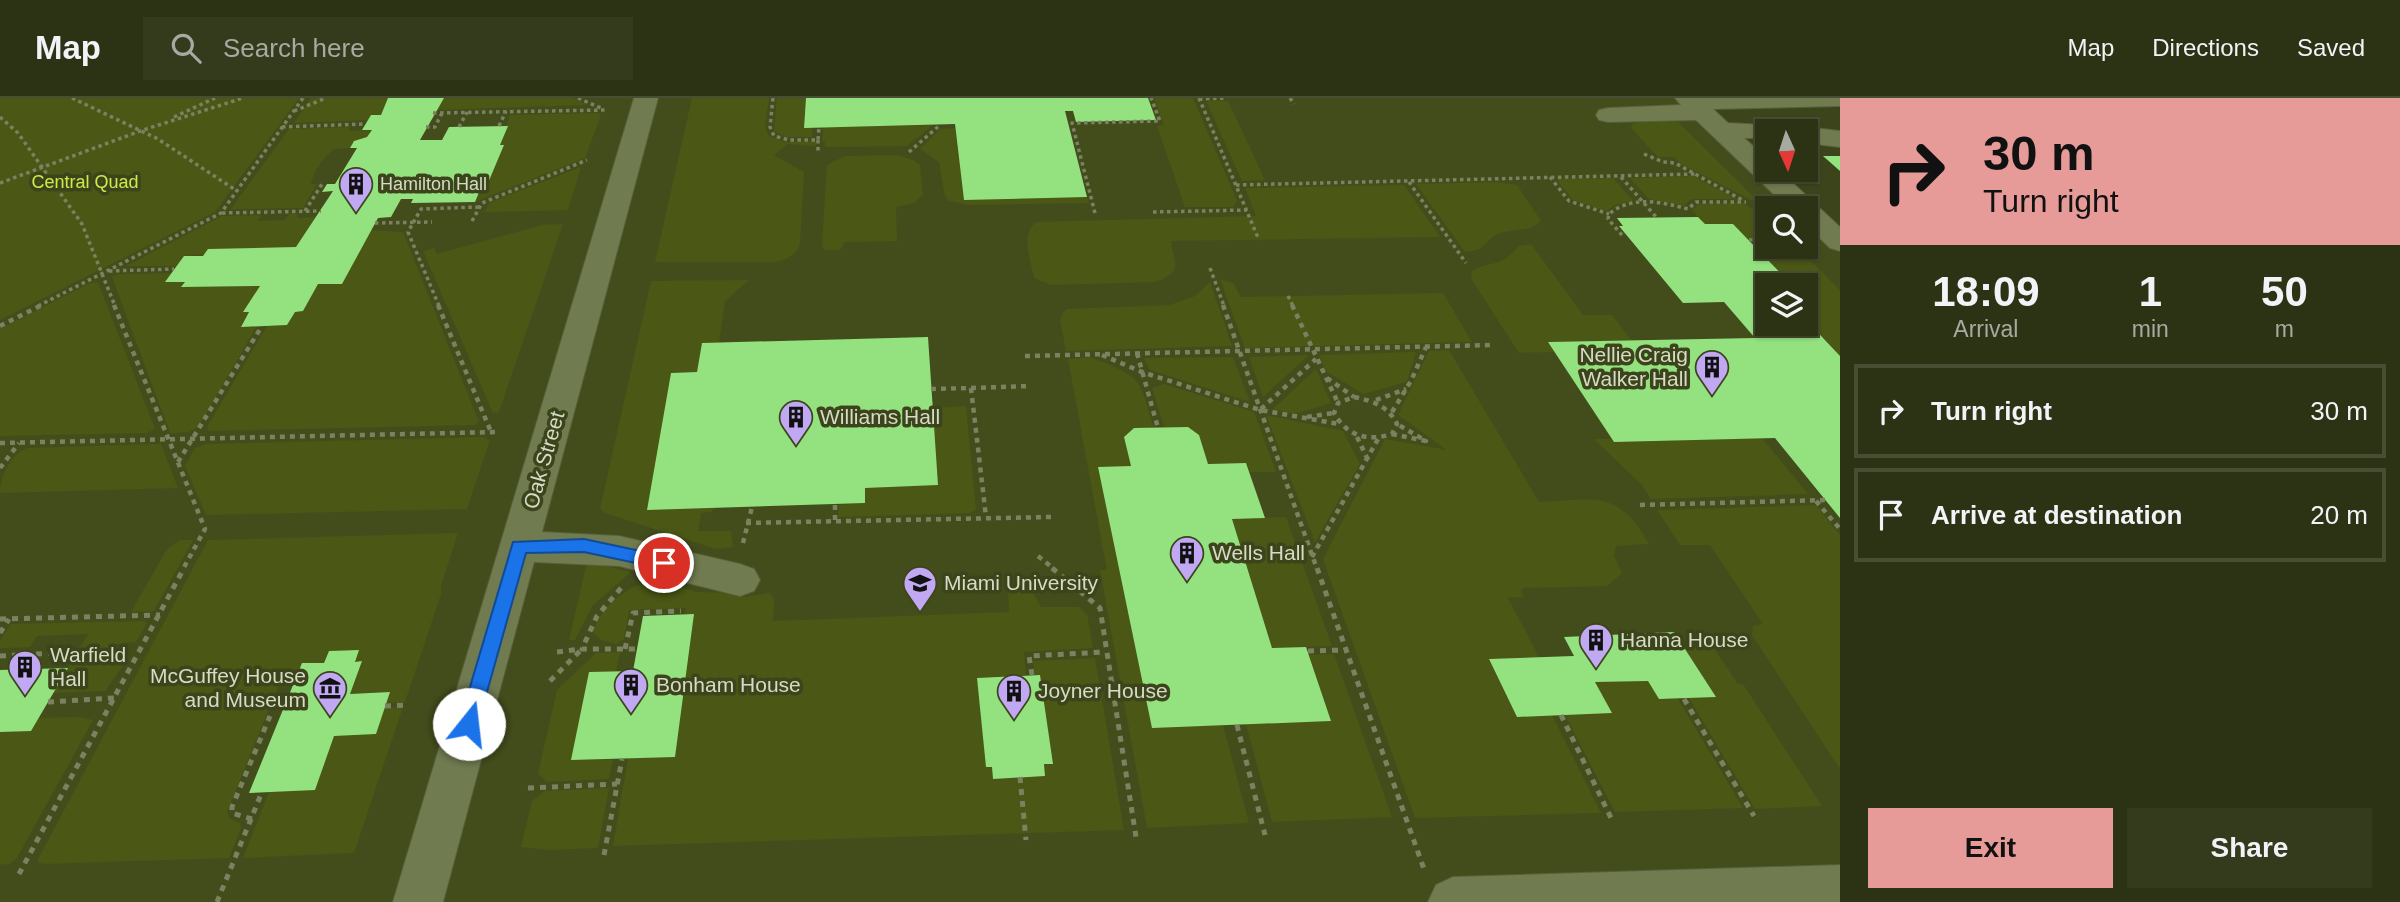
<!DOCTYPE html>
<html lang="en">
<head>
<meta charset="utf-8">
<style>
  :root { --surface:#2c3314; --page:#343b1d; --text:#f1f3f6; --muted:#a6aaa0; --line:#484e34; --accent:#e69b98 }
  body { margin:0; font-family:Arial,sans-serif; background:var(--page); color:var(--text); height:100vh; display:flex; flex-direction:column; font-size:26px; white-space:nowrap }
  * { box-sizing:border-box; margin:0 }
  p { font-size:23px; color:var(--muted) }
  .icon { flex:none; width:38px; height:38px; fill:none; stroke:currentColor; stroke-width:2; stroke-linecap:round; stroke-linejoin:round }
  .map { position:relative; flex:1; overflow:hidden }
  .sheet { display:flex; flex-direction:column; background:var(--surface); width:560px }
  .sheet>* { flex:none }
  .top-card { background:#e69b98; color:#111; overflow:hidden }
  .needle { width:46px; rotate:177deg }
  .fabs { position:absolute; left:1755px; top:21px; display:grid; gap:14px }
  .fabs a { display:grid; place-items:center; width:63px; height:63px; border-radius:0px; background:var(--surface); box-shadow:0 2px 5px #0004,0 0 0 2px var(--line); font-size:35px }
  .pin { position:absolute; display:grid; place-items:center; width:60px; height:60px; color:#fff; margin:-30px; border:4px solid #fff; border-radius:50%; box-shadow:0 2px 7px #0007 }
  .me { position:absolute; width:77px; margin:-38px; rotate:16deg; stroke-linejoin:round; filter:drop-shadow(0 0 5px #0008) }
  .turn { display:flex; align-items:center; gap:24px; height:147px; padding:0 28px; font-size:32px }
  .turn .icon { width:91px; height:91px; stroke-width:2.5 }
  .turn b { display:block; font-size:49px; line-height:60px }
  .eta { display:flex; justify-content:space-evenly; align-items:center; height:119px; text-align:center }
  .eta b { font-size:42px; font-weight:600; line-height:49px }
  .action { display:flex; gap:14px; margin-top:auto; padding:14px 28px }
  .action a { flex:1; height:80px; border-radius:0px; background:var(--accent); color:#111; font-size:28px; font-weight:600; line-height:80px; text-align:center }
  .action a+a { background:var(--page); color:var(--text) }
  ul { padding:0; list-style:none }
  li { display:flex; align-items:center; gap:21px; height:94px; margin:0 14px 10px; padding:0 14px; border:4px solid var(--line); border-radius:0px }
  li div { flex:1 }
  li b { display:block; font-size:26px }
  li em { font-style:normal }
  header { display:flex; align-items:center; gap:42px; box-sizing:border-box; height:98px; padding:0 35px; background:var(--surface); border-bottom:2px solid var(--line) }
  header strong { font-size:33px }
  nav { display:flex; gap:38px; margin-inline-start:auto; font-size:24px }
  .search { width:490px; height:63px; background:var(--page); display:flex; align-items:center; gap:18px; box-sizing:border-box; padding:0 24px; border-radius:0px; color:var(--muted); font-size:26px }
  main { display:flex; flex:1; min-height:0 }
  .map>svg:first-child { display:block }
</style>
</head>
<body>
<header>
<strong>Map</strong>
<div class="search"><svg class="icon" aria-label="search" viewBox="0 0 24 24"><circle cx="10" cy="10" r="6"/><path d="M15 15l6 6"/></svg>Search here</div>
<nav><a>Map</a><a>Directions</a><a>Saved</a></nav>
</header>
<main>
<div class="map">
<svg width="1840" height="804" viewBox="0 0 1840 804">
  <rect width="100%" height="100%" fill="#3b441b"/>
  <path fill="#434d1c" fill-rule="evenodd" d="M0,0H1687L1804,110H1768V149H1806V112L1840,144V804H0ZM1768,187H1806V226H1768Z"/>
  <g fill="#4b5715">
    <path d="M0,0H299L215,114L0,222Z"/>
    <path d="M311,0H388L381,17H371L368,22L294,25Z"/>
    <path d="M444,0H573L587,7L435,12Z"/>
    <path d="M692,0H769L765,30L769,38L784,44H816V48L788,46L774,57L804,74L800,145C797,157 786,162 775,164H655Z"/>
    <path d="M777,0H806L804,29H812V39H785L774,33Z"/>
    <path d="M1154,0H1193L1237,103L1233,109H1185L1157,28L1164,27Z"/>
    <path d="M1210,3H1228L1265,82L1242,83L1207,5Z"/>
    <path d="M596,15L601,17L585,60L475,104L483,85L488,84L504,48L500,47L510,17Z"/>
    <path d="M1638,24H1678L1764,109L1680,65L1674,59H1658L1631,30L1633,26Z"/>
    <path d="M933,27L907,48L825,49V44L822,43L823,29Z"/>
    <path d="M350,29L349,33L372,32L367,39L354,43L350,50L334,51C322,61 315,71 311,86H317L303,110L231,111L289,31Z"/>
    <path d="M955,30L964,102L1087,99L1089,105L970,107L949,103L945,98L939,64L920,51L940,31Z"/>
    <path d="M896,57L913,62L920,67L923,96L915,105L896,109L897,143L845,144L840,152H825L822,148L827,67L845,58Z"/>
    <path d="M581,69L568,112L485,114L489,105Z"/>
    <path d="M1693,78L1736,101H1692L1683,108L1649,101L1630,80Z"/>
    <path d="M1613,80L1633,103L1615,107L1606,113L1573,102L1556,81Z"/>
    <path d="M1497,84L1517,87L1541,123C1530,135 1512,130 1498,136C1482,143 1490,152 1465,154L1416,86Z"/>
    <path d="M1404,87L1440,139L1171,143C1174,166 1184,174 1155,184L1051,187L1034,180C1031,162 1020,137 1036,124L1256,118L1245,90Z"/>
    <path d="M1743,105L1767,120V136L1748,141L1732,126H1705L1692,112L1699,106Z"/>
    <path d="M289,116H298L297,120L317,119L296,149L184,158L177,168H126L222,118L261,117L258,123L285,122Z"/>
    <path d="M563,126L499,314L493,315L423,153L434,150L437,156L542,127Z"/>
    <path d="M371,132L403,134L479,324L474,327L209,333L207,329L267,228L287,227L295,214L303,213L318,186L342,185Z"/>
    <path d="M1767,144L1768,149H1797L1840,192V258L1806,222V187H1792L1755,149Z"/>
    <path d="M1531,146L1583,217H1612L1631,242L1549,244L1554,254L1519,255L1472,182L1471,174C1490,161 1497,173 1519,148Z"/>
    <path d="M172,175L185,184L182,189L260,188L243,214H249L241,228H257L198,329L189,334L170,335L112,179L118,176Z"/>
    <path d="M1220,181L1233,185L1241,199L1443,195L1472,244L1245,250Z"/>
    <path d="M749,182L725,203L719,244L702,245L697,274L671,275L647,412L715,410L711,414L701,415L698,433H731L733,449L716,451L605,415L600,411L651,183Z"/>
    <path d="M98,184L155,331L147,335L0,338V231L90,185Z"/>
    <path d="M1210,184L1232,248L1066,253L1060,222L1063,214L1067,211L1170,207L1195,198Z"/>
    <path d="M1449,252L1539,404C1595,402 1617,390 1649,446L1616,448L1614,458L1622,475L1607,488L1523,490L1521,493L1524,499L1508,500L1539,559L1489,562L1517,619L1552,617L1601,715L1415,720L1323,461L1385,341L1447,352L1398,317L1429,253Z"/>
    <path d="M1416,254L1407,284L1363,296L1326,273L1319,257Z"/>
    <path d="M1309,257L1263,299L1249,259Z"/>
    <path d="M1090,259C1142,280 1138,276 1154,330H1134L1124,339L1131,368L1098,370L1152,629L1223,627L1249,725L1147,730L1100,472H1107L1105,462L1068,261Z"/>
    <path d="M1233,259L1250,304L1150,272L1144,260Z"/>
    <path d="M1316,271L1331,305L1295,316L1273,311Z"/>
    <path d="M1164,286L1254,314L1276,374H1250L1246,365L1208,366C1198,335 1199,329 1164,329L1152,290Z"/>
    <path d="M966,308L976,412L970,415L838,419L839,407L865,405V390L937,387L932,310Z"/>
    <path d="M1266,317L1343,333L1360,366L1315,444Z"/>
    <path d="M484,339L489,342V345L467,411L206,417L185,368L195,350L206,346Z"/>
    <path d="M1762,340L1808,396L1651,401L1642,387L1594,341H1612L1615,344Z"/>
    <path d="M161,346L178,390L0,395C0,378 10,357 27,350Z"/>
    <path d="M1816,407L1840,437V671L1752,537L1753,528L1763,526L1710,447H1680L1657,412Z"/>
    <path d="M1286,419L1332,548L1272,550L1232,421Z"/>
    <path d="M458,435L441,488V496L405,604L386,605L389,594L350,596L361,564H355L359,552L329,553L324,565L302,566L293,588L278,589L227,714L229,720L240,725L241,730L229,760L43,766L37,763L208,442Z"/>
    <path d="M180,442H193L154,513L131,514L167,451Z"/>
    <path d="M587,464L631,474L593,507L575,542H569Z"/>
    <path d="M648,483L665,484L696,494L743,495V499L770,495L774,501L773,523L1009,514L1008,490L1018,485L1032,492L1041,509H1079L1087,516L1093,550L1024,554L1026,577L977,580L986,668L992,669L993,680L1045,678L1040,577H1035L1033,563L1095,560L1124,732L613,748L628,660L675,658L694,517L685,516L686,510L629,512L624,541L617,546L601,542L593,534C601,509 624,491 648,483Z"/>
    <path d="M144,523L147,525L136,544L116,546L105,566H124L105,593L53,595L88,536L37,538L30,549L0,550V542L11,526Z"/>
    <path d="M1701,546H1711L1738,586H1743L1822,708L1755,711L1689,600L1715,599L1685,551L1703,550Z"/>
    <path d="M620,554L616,574L572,662L613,661L609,681L547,684L538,676L557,592L596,555Z"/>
    <path d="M1334,556L1392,719L1272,724L1246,626L1331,623L1309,557Z"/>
    <path d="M1648,583L1659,601H1678L1743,710L1615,714L1565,617L1611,614L1595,584Z"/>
    <path d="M403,609L354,755L243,760L269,694L334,638L376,636L384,610Z"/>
    <path d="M79,619L93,622L17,760L10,766L0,767V634L38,620Z"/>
    <path d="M609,690L598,750L549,752L521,749L532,703L545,693Z"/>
  </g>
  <g fill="#94e27f">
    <path d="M388,0H444L420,42H442L449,29L508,28L500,47H504L488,85H483L475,104L411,105L413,101H401L391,119L378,120L342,186H318L303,213L295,214L287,227L241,229L249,214H243L260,188L181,189L185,184H165L184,158H203L208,151L296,149L333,93L322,94L327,86H335L357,50H350L354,43L367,39L372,32H362L371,17H381Z"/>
    <path d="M806,0H1148L1156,22L1076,24L1073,13H1065L1087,99L964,102L955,26L804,30Z"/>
    <path d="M1823,58H1840V73Z"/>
    <path d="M1698,119L1705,126H1733L1792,187H1768V226H1806V222L1840,258V420L1775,340L1614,344L1548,244L1755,240L1724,204L1683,205L1619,128H1623L1617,120Z"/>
    <path d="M928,239L938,387L865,390V405L647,412L671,275L697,274L702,245Z"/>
    <path d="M1188,329L1199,337L1208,366L1246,365L1265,420L1232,421L1272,550L1306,549L1331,623L1152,630L1098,369L1131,368L1124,339L1134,330Z"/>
    <path d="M694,516L675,659L571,662L589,574L633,573L643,518Z"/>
    <path d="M1674,534L1716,599L1659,601L1648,583L1595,584L1612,615L1517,619L1489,561L1574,558L1564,539Z"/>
    <path d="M359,552L355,564L362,563L350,596L390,594L376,636L334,638L315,692L249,695L302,565H324L329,553Z"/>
    <path d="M68,570L31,633L0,634V572Z"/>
    <path d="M1040,577L1053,666H1044L1045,678L993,681L992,669H986L977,580Z"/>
  </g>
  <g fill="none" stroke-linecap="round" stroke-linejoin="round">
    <defs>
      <g id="minor">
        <path d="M634,0H658L542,434L619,438L740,466L754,471L760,482L754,493L740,498L619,468L534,464L443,804H393Z"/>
        <path d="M1675,0H1840V8L1713,11L1728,25L1783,28L1786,33H1768V40H1744L1768,61V72H1779L1840,129V153L1830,150L1806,127V110H1788L1696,22L1608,24L1599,22L1596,17L1599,12L1608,10L1681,7Z"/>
        <path d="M1806,29L1840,33V49L1806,45V33H1796Z"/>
        <path d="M1840,767V804H1428L1436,787L1453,779Z"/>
      </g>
    </defs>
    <use href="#minor" stroke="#585f3b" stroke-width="2"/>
    <g stroke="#7a8261" stroke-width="3.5" stroke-dasharray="3.5 3.5" stroke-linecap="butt">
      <path d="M72,0L158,41L237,93"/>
      <path d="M578,0L603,11"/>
      <path d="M773,0L770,29L774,38L789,42H818L819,29"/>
      <path d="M1199,0L1259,142"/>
      <path d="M1290,0L1294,6"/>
      <path d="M1199,1L1227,0"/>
      <path d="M294,13L326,0"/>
      <path d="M433,15L605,12"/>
      <path d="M0,19L18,35L82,126L115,208"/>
      <path d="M174,19L215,0"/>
      <path d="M499,28L506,13"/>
      <path d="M282,29L365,26"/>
      <path d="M426,29H435L442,15"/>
      <path d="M459,29L467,14"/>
      <path d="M818,42V56"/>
      <path d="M909,54L940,27"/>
      <path d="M1644,56L1663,64L1675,65L1744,103"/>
      <path d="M1550,79L1569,103L1609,116"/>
      <path d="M1621,79L1657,120"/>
      <path d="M1409,84L1466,165"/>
      <path d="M0,85L143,32L243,0"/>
      <path d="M1236,87L1695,76"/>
      <path d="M305,113L322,86"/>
      <path d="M1153,114L1247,112"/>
      <path d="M222,115L321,113"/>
      <path d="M1095,115L1072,25L1160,23L1151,0"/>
      <path d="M472,123L482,105L587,62"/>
      <path d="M375,125L432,124"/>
      <path d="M1622,137L1608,121L1609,116C1632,97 1661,104 1688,111L1696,104H1746"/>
      <path d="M1749,142L1768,141"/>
      <path d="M1210,170L1224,208"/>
      <path d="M109,173L174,171"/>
      <path d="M1288,198L1293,208"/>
      <path d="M38,208L221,115L303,0"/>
      <path d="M439,208L408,134L421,111L479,109"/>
    </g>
    <g stroke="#7a8261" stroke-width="4.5" stroke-dasharray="5 5" stroke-linecap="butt">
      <path d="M114,207L205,431L183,471"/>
      <path d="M438,207L491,334"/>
      <path d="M1223,207L1317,471"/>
      <path d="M1292,207L1338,305"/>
      <path d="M0,228L42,207"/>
      <path d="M1137,255L1158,330"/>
      <path d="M1102,257L1142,274L1260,312L1339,326"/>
      <path d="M1025,258L1494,247"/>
      <path d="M1327,280L1354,299"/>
      <path d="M971,290L1030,288"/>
      <path d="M931,291L971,290L986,419"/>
      <path d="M1354,299C1373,303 1388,308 1397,326L1392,336C1367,344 1347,338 1334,315L1338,305Z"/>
      <path d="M1376,302L1406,291"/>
      <path d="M1261,311L1316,261"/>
      <path d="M1392,314L1411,283L1426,249"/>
      <path d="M1307,319L1334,315"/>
      <path d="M1392,336L1426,343L1397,326"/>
      <path d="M1357,339L1368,362"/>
      <path d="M0,345L497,334"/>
      <path d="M178,364L262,228"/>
      <path d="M0,370L19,345"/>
      <path d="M1816,403L1840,431"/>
      <path d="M835,407V424"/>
      <path d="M1640,407L1826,402"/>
      <path d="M746,425L1051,419"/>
      <path d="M743,445L752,409"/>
      <path d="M1038,458L1054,471"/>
      <path d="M1312,459L1378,341"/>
    </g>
    <g stroke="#7a8261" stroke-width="5" stroke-dasharray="6 6" stroke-linecap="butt">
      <path d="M1052,470L1100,510L1136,739"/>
      <path d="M1317,470L1425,774"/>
      <path d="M621,490L597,518L582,551H637"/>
      <path d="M0,521L160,517"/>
      <path d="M0,535L9,521"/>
      <path d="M625,551L633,515L681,513"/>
      <path d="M1308,553L1345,552"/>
      <path d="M557,554L581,551"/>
      <path d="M0,558L73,554"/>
      <path d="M1032,577L1029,558L1105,554"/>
      <path d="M550,583L582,551"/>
      <path d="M1684,601L1754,718"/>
      <path d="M48,604L114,600"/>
      <path d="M385,608L407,607"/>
      <path d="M1561,617L1613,724"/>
      <path d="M1237,627L1265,737"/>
      <path d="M1020,679L1026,742"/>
      <path d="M528,690L617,686"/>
      <path d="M252,721L232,715V709L270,618"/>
      <path d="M604,757L622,661"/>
      <path d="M19,776L184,470"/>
      <path d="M217,804L262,694"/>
    </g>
    <use href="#minor" fill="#717b50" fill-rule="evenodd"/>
  </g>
  <path fill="#1a73e8" stroke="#114b97" stroke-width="2" d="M584,441L664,458L670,460L673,465L670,469L664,471L584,454L526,455L478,626L476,632L469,634L462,632L459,626L513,444Z"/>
  <defs>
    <symbol id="building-pin" viewBox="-11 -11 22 30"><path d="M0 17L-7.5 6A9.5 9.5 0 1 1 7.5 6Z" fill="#c1a8f3" stroke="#3b441b"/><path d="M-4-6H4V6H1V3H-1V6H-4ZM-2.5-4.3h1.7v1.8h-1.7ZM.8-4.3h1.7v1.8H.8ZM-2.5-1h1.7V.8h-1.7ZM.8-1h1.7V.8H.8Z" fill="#111"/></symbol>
    <symbol id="university-pin" viewBox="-11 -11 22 30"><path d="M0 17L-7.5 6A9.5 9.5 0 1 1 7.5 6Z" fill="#c1a8f3" stroke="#3b441b"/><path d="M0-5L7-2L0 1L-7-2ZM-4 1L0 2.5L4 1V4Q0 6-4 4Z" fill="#111"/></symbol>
    <symbol id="museum-pin" viewBox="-11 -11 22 30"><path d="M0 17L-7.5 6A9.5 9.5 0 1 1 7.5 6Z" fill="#c1a8f3" stroke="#3b441b"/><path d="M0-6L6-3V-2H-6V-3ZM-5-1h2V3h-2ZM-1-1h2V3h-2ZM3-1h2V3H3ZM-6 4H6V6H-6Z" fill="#111"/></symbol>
  </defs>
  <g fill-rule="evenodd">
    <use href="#building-pin" x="337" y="67" width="38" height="52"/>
    <use href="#building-pin" x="1693" y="250" width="38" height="52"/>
    <use href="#building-pin" x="777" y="300" width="38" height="52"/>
    <use href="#building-pin" x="1168" y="436" width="38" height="52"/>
    <use href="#university-pin" x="901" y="466" width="38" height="52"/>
    <use href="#building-pin" x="1577" y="523" width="38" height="52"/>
    <use href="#building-pin" x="6" y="550" width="38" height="52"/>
    <use href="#building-pin" x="612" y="568" width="38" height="52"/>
    <use href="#museum-pin" x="311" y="571" width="38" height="52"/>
    <use href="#building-pin" x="995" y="574" width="38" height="52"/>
  </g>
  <g text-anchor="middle" stroke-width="7" stroke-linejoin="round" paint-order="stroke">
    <g font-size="18" fill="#cdeb48" stroke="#3b441b">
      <text x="85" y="90">Central Quad</text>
    </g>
    <g font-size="18" fill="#d5dbc4" stroke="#3b441b" text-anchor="start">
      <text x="380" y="92">Hamilton Hall</text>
    </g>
    <g font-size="21" fill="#d5dbc4" stroke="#3b441b" text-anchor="start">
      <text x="1688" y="264" text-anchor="end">Nellie Craig<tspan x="1688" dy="24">Walker Hall</tspan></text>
      <text x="820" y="326">Williams Hall</text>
      <text x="1212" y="462">Wells Hall</text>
      <text x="944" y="492">Miami University</text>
      <text x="1620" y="549">Hanna House</text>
      <text x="50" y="564">Warfield<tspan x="50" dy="24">Hall</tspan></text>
      <text x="306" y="585" text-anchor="end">McGuffey House<tspan x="306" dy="24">and Museum</tspan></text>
      <text x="656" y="594">Bonham House</text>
      <text x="1038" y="600">Joyner House</text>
    </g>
    <g font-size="21" fill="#d5dbc4" stroke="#3b441b">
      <text transform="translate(544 362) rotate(-74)" y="7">Oak Street</text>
    </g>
  </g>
</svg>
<div class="fabs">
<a><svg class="needle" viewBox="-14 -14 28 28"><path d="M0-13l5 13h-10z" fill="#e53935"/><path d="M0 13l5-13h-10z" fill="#a6aaa0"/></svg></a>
<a><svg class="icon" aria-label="search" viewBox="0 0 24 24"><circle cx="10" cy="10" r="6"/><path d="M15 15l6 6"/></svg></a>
<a><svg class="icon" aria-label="layers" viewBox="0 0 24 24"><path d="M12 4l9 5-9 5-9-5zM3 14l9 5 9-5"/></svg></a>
</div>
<div class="pin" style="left:664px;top:465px;background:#d93025"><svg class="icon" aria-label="arrive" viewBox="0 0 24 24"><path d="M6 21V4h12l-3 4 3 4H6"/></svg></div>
<svg class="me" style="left:469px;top:626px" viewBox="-20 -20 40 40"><circle r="19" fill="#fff"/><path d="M0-13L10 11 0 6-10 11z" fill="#1a73e8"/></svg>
</div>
<section class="sheet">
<div class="top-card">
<div class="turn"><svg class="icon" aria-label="right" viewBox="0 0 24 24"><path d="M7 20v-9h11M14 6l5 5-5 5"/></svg><div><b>30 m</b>Turn right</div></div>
</div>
<div class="eta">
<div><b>18:09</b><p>Arrival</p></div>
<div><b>1</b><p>min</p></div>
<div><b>50</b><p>m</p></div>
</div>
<ul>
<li><svg class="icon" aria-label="right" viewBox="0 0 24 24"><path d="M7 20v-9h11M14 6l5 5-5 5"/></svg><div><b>Turn right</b></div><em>30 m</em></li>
<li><svg class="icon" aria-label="arrive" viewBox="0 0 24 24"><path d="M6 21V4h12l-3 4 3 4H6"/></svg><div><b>Arrive at destination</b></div><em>20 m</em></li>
</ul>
<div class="action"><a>Exit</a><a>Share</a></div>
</section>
</main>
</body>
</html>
